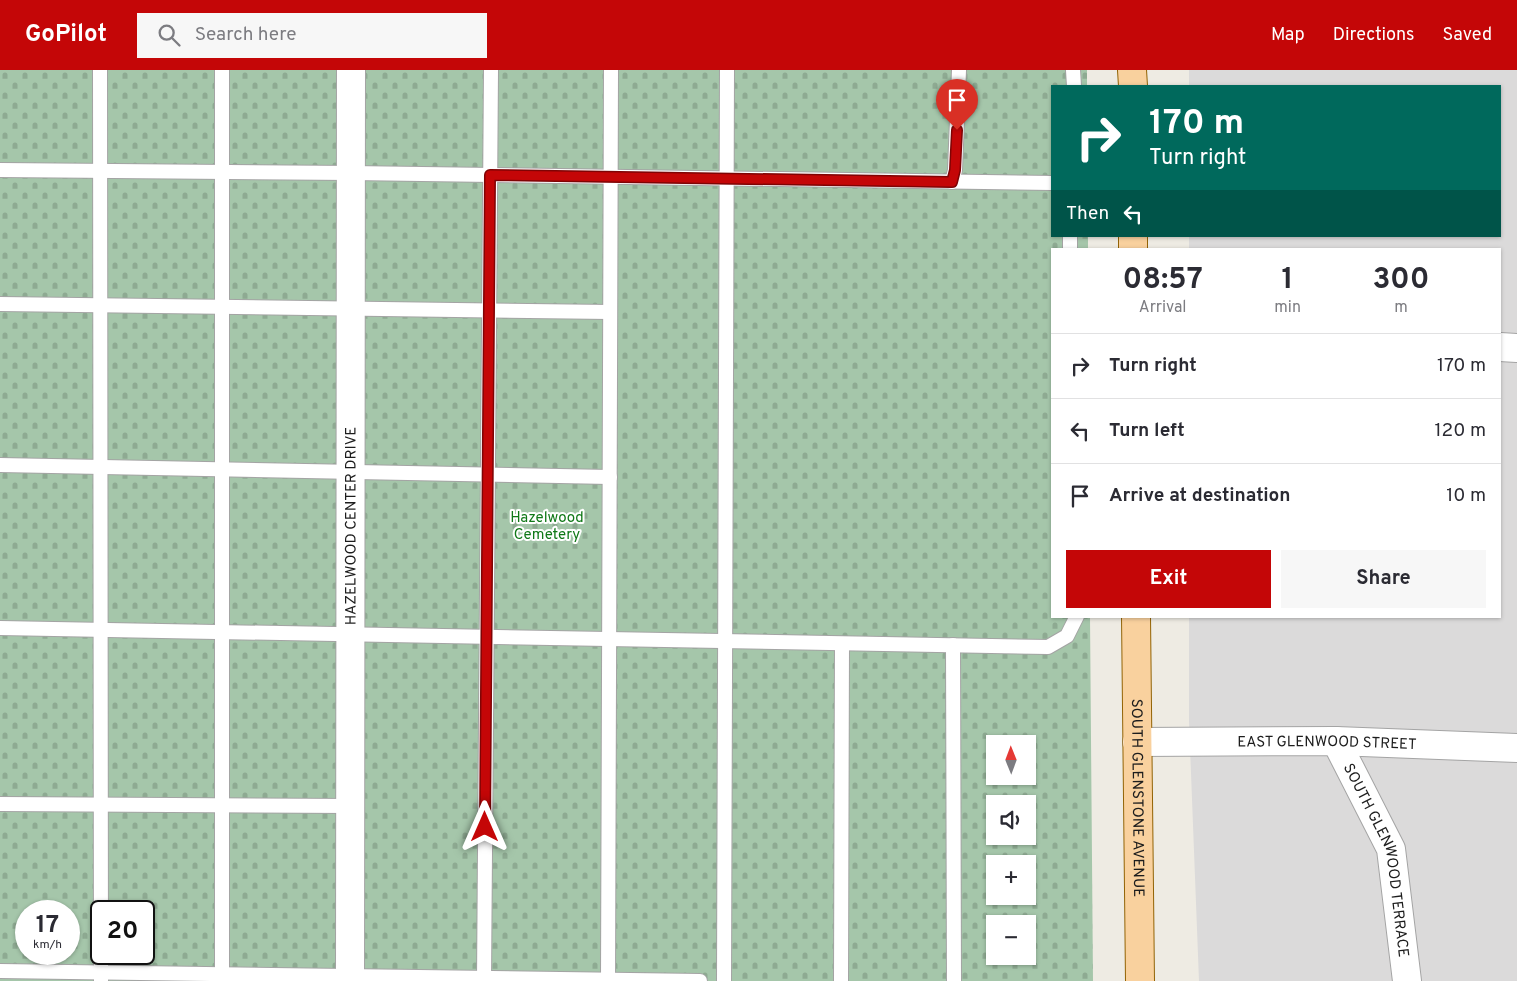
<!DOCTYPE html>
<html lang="en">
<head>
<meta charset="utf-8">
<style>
  :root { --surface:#fff; --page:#f7f7f7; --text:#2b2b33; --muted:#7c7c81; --line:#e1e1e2; --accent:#c40607 }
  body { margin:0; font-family:Overpass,sans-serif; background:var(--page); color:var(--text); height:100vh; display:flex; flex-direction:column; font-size:19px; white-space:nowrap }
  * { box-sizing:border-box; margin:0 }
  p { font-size:16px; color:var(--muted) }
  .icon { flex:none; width:28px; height:28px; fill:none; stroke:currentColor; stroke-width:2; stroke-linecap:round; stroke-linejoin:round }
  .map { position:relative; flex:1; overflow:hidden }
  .side { position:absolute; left:1051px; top:178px; width:450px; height:370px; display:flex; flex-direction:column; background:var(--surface); border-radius:0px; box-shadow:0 1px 4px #0004 }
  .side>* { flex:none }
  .guide { position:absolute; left:1051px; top:15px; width:450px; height:152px; border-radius:0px; box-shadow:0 1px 4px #0004; background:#00695c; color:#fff; overflow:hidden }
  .needle { width:32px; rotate:359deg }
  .tools { position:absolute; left:986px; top:665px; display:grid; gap:10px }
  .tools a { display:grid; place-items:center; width:50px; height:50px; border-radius:0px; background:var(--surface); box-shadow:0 1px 4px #0004; font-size:25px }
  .speed { position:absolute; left:15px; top:830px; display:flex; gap:10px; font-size:25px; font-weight:700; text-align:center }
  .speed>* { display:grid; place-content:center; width:65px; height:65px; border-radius:50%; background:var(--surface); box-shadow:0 1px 4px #0004; line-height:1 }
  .speed small { font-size:12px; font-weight:400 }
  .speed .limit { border:2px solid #111; border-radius:8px; background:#fff; color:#111 }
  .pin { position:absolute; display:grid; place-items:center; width:42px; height:42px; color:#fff; margin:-51px -21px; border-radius:50% 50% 50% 0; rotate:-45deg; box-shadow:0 0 5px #0007 }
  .pin .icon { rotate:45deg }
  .me { position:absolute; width:55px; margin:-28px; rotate:0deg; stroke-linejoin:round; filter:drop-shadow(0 0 4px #0008) }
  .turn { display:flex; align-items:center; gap:18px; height:105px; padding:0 15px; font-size:22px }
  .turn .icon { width:65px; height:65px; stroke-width:2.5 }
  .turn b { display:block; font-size:35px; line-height:42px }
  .then { display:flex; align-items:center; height:48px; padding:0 15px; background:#0003; gap:10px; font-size:19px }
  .eta { display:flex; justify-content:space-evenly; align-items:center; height:85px; text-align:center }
  .eta b { font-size:30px; font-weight:700; line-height:35px }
  .action { display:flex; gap:10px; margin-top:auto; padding:10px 15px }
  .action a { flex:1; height:58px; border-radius:0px; background:var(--accent); color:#fff; font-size:20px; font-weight:700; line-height:58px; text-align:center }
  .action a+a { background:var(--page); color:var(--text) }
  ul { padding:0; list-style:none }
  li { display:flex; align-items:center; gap:15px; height:65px; padding:0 15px; border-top:1px solid var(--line) }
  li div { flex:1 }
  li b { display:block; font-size:19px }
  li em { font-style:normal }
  header { display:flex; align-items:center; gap:30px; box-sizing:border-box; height:70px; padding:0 25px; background:var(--accent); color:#fff }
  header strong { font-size:24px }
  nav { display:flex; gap:28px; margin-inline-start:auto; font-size:18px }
  .search { width:350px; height:45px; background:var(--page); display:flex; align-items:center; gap:12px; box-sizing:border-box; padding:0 18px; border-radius:0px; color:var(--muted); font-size:19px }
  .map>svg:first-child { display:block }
</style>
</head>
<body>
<header>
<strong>GoPilot</strong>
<div class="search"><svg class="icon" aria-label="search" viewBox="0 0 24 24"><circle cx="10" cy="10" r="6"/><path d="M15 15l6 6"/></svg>Search here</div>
<nav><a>Map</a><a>Directions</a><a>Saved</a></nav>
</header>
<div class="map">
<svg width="1517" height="911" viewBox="0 0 1517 911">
  <defs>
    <pattern id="cemetery-stones" width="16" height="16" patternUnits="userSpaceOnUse" patternTransform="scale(1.25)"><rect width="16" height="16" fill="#a5c6aa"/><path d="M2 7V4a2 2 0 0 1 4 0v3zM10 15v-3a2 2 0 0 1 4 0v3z" fill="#8eaa92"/></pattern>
  </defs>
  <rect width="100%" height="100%" fill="#eeebe3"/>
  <path fill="#dbdada" d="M1189,0H1517V911H1199L1189,651V546H1500V179H1189V166H1500V16H1189Z"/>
  <path fill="url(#cemetery-stones)" fill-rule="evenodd" d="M0,0H1087V16H1052V166H1088V179H1052V546H1090L1093,911H0ZM995,674H1028V706H995ZM995,734H1028V766H995ZM995,794H1028V826H995ZM26,841H69V884H26ZM101,841H144V884H101ZM995,854H1028V886H995Z"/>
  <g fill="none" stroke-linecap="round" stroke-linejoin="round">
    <defs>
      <g id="service">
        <path d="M100,0L101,911"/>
        <path d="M222,0V911"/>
        <path d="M1073,0L1074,16"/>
        <path d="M0,100L351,103L1052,113"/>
        <path d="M952,112L955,100L959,0"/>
        <path d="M1070,166V179"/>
        <path d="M0,234L610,242"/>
        <path d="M0,395L610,407"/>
        <path d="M0,558L1048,577L1067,566L1077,546"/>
        <path d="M953,575L954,911"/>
        <path d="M0,734L350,736"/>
        <path d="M0,901L700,911"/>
        <path d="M484,911L491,0"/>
        <path d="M608,911L611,0"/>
        <path d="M724,911L727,0"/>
        <path d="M841,911L842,574"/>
      </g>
      <g id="minor">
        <path d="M1500,277L1517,278"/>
        <path id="s1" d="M1336,671L1391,779L1407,911"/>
        <path id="s2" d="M1137,672L1336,671L1517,678"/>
        <path id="s3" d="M350,911L351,0"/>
      </g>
      <g id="primary">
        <path d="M1132,0L1133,16"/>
        <path d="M1133,166V179"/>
        <path id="s4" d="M1136,546L1140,911"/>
      </g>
    </defs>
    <use href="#service" stroke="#a4a4a4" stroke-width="16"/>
    <use href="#minor" stroke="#a4a4a4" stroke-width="30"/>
    <use href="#primary" stroke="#926305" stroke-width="30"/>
    <use href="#service" stroke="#fff" stroke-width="14"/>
    <use href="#minor" stroke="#fff" stroke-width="28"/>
    <use href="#primary" stroke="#f9d19e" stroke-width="28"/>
  </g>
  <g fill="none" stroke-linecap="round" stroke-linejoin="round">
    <defs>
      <path id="route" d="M485,757L490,105L952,112L955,100L957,60"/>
    </defs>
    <use href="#route" stroke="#7f0405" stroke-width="12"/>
    <use href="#route" stroke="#c40607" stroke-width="9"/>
  </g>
  <g text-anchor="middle" stroke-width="4" stroke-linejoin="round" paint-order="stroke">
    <g font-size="15" fill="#0f7817" stroke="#fff">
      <text x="547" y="452">Hazelwood<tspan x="547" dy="17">Cemetery</tspan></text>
    </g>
    <g font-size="15" fill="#1d1d1d" stroke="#fff">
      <text dy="5" stroke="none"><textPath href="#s3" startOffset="455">HAZELWOOD CENTER DRIVE</textPath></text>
      <text dy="5" stroke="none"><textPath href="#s2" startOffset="190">EAST GLENWOOD STREET</textPath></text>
      <text dy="5" stroke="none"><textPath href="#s4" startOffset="182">SOUTH GLENSTONE AVENUE</textPath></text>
      <text dy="5" stroke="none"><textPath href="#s1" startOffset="128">SOUTH GLENWOOD TERRACE</textPath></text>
    </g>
  </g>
</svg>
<div class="tools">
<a><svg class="needle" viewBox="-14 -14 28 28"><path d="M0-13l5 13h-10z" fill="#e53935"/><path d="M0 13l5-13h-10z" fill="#7c7c81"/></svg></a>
<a><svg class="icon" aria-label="sound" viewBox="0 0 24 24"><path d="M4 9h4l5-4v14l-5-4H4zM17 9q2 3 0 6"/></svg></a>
<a>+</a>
<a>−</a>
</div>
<div class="speed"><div>17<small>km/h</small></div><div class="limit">20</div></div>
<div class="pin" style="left:957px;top:60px;background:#d93025"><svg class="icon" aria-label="arrive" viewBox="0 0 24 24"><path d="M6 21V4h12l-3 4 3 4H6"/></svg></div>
<svg class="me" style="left:485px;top:757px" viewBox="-20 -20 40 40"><path d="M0-17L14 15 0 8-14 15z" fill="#c40607" stroke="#fff" stroke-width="4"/></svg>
<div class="guide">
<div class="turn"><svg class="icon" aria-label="right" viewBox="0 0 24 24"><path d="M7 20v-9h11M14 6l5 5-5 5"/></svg><div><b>170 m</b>Turn right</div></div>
<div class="then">Then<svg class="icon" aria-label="left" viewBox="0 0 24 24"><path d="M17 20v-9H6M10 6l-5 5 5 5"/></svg></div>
</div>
<section class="side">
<div class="eta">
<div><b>08:57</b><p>Arrival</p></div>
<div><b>1</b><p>min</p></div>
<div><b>300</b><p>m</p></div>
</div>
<ul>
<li><svg class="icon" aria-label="right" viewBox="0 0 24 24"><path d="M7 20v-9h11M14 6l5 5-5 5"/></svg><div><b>Turn right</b></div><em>170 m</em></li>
<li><svg class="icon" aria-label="left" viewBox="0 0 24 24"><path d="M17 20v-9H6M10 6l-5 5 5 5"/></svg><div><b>Turn left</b></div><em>120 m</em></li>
<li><svg class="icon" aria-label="arrive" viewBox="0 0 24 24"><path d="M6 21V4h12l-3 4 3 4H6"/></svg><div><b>Arrive at destination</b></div><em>10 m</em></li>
</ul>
<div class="action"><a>Exit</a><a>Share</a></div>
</section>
</div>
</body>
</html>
